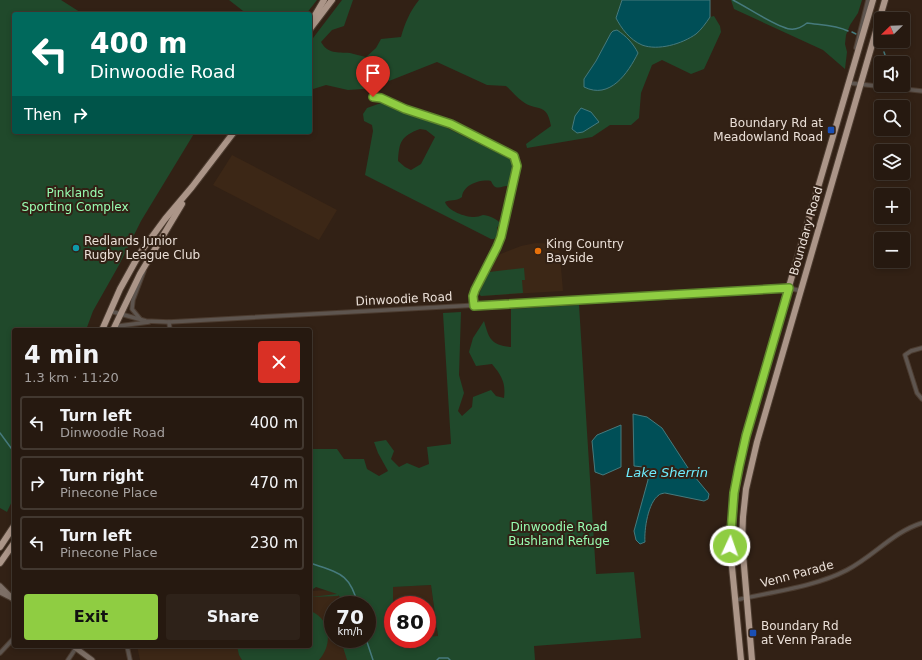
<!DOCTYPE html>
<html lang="en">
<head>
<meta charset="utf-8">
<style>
  :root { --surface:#261910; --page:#2e2219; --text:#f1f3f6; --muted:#a4a09f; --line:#423830; --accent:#8fcd42 }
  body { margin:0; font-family:"DejaVu Sans",sans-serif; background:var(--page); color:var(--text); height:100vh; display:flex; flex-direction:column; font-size:15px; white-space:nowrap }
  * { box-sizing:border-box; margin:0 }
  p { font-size:13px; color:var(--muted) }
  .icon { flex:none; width:22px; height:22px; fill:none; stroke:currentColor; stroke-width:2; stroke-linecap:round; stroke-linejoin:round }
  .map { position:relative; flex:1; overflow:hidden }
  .panel { position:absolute; left:12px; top:328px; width:300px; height:320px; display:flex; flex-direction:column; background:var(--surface); border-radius:4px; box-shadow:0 2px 6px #0003,0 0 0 1px var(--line) }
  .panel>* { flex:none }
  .hud { position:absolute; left:12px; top:12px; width:300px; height:122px; border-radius:4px; box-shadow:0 2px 6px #0003,0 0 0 1px var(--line); background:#00695c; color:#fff; overflow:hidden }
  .needle { width:26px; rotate:247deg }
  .tools { position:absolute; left:874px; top:12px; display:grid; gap:8px }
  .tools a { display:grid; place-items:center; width:36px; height:36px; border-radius:4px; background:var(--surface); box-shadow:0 2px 6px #0003,0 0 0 1px var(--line); font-size:20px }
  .speed { position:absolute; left:324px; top:596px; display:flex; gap:8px; font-size:20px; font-weight:700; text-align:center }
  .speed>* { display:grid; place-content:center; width:52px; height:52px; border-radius:50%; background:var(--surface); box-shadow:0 2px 6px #0003,0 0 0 1px var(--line); line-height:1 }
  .speed small { font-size:10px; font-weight:400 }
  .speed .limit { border:6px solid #d22; background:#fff; color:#111 }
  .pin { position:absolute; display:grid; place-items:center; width:34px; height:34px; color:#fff; margin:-41px -17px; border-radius:50% 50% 50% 0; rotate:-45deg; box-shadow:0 0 4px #0007 }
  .pin .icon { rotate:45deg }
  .me { position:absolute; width:44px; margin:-22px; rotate:3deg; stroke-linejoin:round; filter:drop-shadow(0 0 3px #0008) }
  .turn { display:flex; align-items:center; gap:14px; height:84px; padding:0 12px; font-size:18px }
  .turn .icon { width:52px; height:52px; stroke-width:2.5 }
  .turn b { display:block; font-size:28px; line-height:34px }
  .then { display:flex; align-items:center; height:38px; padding:0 12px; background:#0003; gap:8px; font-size:15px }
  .round { display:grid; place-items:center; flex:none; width:42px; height:42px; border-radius:4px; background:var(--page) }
  .head { display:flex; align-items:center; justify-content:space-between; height:68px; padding:0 12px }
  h1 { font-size:24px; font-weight:700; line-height:30px }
  .button { display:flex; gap:8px; margin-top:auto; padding:8px 12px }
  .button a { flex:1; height:46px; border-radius:4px; background:var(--accent); color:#111; font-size:16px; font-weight:700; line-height:46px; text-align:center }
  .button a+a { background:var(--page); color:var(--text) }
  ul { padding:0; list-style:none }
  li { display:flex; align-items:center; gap:12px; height:54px; margin:0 8px 6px; padding:0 4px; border:2px solid var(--line); border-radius:4px }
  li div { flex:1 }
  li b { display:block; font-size:15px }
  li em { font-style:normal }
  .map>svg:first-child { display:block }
</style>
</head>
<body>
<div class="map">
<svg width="922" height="660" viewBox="0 0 922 660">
  <rect width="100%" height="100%" fill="#322115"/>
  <g fill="#3c2716" fill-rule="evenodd">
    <path d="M232,155L337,210L319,240L213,185Z"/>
    <path d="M536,243L559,244L563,291L481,296L479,294L498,255L521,246Z"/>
    <path d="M431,585L441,660H140L137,646H310V591ZM333,605H367V639H333ZM393,605H427V639H393Z"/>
  </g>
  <g fill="#20492b" fill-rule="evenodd">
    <path d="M0,0H61L83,14H14V132H195L141,221L119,265L93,311L86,330H14V497L7,512L0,508Z"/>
    <path d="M229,0H317L306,14H247Z"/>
    <path d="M342,0H353L344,26L332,30L321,42C328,54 337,52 350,53C355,54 360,56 366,57L376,48L381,39L401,37C405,23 410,11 419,0H622L616,18L696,34L710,17L714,16L720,26L721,32L704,69L691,74L662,60L652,65L641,93L639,118L631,125H610L592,137L527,148L526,144L551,126C547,101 535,112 522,101C516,97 512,91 506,86L487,85L437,62L389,81L387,80V78L388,76L382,72H377L372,80L378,87L376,88L348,90L326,85L310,90V42ZM611,33L625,74L584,79L596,61Z"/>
    <path d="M731,0H862L858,13L850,25L846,35L845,44L847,52L845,69L823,50L734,9Z"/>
    <path d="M381,103L423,119L439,124L512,160L514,164L510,186C505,185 498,190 494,186C493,185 492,183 491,181C480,179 463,185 462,197C456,202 449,199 445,202C448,211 465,217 474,217C477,217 480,216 483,215C488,215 497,219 500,223L497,228V236L494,239H491L365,175L373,131L372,125L364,121L363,114L367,108ZM420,129L426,130L435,137L421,164L411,170L405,167L398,161C399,142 401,136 420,129Z"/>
    <path d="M524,268L525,280H522L523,293L481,296L479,294L489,272Z"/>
    <path d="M579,305L596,574L634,572L641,638L534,646L535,660H347L343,647L350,641V639H367V605H343L341,598L338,595V596L311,597L337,594L316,587L310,591V449H337L344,459H364L367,469L379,476L388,471L378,453L374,442L386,440L394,451L391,459L399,467L407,463L419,468L429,464L427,447L451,444L443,313L461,312L459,375L464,393L458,411L462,416L472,407L473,397L491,390L496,396L504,398C506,382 501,375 492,364L476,366L469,352L473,338L484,321C489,339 491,345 511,347V309ZM431,585L438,636L427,637V639H420L413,644L403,639H393V587Z"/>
    <path d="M310,611C331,618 333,645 319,660H242L239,655L237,646H310Z"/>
  </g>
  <g fill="#004f57" stroke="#467a7d">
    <path d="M622,0H710V17C706,23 701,30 696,34C682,44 658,51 642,45C630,40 621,28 616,18Z"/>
    <path d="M617,30C626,36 633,43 638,53C628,73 610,100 584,87V79L596,61L611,33L613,31Z"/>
    <path d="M384,70L389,73C387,80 386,84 377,84L370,78V76L374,72Z"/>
    <path d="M581,108L591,112L599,122L583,132L577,133L572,129L575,116Z"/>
    <path d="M633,414L647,417L662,428L690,471L709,494L708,499L704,501L665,493C665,493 659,494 659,495C648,502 644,530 645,542L640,544L636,540L634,531L648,480L647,471L643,467L634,466Z"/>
    <path d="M621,425V467L603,475L595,472L592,441L597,435Z"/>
  </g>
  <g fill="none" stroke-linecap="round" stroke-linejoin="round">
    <g stroke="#467a7d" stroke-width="1.5">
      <path d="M733,0C747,7 776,27 790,29C797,30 802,27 807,23C821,25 836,25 848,31"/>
      <path d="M852,32L856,34"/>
      <path d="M880,43L881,46"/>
      <path d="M884,52L885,55"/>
      <path d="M0,433L14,452"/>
      <path d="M310,563C339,573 350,573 358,605"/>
      <path d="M366,639L373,660"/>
      <path d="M437,660L439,658H448L450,660"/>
    </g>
    <defs>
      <g id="street">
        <path d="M856,48L868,0"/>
        <path d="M849,83L922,91"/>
        <path d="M373,97L381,98L405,109L451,124L514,156L517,166L501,237L497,247L475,290L473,296L474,306"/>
        <path d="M110,311L146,321L169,322L789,288L801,291"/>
        <path d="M141,320L132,309L133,300L144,271"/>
        <path d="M169,322L170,330"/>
        <path d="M114,329L119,326L149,322"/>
        <path d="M922,348L911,351L905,355L917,393L922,399"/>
        <path d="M736,600C771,592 815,587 847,570C874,556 893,532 922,523"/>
        <path d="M127,646L130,660"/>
        <path d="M0,653L14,638"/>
        <path d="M68,660L76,648"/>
      </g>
      <g id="secondary">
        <path d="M0,586L14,600"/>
        <path d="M0,592L12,598"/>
        <path d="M73,646L92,660"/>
      </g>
      <g id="highway">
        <path d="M311,22L324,0"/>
        <path d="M310,29L332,0"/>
        <path d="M102,330L120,289L140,253L165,219L192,187L234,132"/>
        <path d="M113,330L140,274L182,204"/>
        <path d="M0,547L14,526"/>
        <path d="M0,563L14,543"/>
        <path d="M741,660L730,546L735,493L739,467L746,436L783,307L873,0"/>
        <path d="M752,660L742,542L743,517L746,489L757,442L885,0"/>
      </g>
    </defs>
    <use href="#street" stroke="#4c3c30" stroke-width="5.5"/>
    <use href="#secondary" stroke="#4c3c30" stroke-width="7"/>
    <use href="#highway" stroke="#4c3c30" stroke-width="8"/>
    <use href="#street" stroke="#5e554f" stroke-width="3.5"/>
    <use href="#secondary" stroke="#7d6f66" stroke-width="5"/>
    <use href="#highway" stroke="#ab9588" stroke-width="6"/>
  </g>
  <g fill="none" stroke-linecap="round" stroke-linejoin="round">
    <defs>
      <path id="route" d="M373,97L381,98L405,109L451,124L514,156L517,166L501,237L497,247L475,290L473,296L474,306L789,288L746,436L739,467L734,493L730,546"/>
    </defs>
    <use href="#route" stroke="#5d852b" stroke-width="10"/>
    <use href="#route" stroke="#8fcd42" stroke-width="7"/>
  </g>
  <g fill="#1a4fb4" stroke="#322115" stroke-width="1.5">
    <rect x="827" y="126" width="8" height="8" rx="2"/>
    <rect x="749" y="629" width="8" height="8" rx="2"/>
  </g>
  <circle fill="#0f9aa8" stroke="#322115" stroke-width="1.5" cx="76" cy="248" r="4"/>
  <circle fill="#e8710a" stroke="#322115" stroke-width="1.5" cx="538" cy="251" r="4"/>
  <g text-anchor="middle" stroke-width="4" stroke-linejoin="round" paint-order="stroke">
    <g font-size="12" fill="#eadfd7" stroke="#322115" text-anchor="start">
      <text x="823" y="127" text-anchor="end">Boundary Rd at<tspan x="823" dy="14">Meadowland Road</tspan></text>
      <text x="84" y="245">Redlands Junior<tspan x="84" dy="14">Rugby League Club</tspan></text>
      <text x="546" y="248">King Country<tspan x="546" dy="14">Bayside</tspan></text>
      <text x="761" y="630">Boundary Rd<tspan x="761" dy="14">at Venn Parade</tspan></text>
    </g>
    <g font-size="12" fill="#98fdb1" stroke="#322115">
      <text x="75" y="197">Pinklands<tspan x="75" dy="14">Sporting Complex</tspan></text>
      <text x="559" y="531">Dinwoodie Road<tspan x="559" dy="14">Bushland Refuge</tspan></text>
    </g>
    <g font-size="12" fill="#eadfd7" stroke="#322115">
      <text transform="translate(806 231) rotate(-74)" y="4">Boundary Road</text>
      <text transform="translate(404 299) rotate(-3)" y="4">Dinwoodie Road</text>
      <text transform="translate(797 574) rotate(-15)" y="4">Venn Parade</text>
    </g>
    <g font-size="13" font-style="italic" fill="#6eecfd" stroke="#322115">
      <text x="667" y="477">Lake Sherrin</text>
    </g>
  </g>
</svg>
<div class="tools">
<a><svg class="needle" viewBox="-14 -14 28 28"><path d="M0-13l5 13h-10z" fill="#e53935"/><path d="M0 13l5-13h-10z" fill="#a4a09f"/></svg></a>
<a><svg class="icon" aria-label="sound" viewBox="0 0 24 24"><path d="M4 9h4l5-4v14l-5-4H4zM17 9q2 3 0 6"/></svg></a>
<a><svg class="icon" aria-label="search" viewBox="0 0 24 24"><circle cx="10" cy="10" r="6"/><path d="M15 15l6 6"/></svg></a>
<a><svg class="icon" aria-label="layers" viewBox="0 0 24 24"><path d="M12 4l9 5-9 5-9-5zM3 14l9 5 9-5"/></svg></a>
<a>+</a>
<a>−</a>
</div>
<div class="speed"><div>70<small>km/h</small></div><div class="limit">80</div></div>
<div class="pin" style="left:373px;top:97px;background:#d93025"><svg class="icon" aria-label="arrive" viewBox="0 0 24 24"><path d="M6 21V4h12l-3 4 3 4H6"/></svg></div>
<svg class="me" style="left:730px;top:546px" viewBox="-20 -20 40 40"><circle r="17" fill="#8fcd42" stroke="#fff" stroke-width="3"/><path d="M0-11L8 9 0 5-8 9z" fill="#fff"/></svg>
<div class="hud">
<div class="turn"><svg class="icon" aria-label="left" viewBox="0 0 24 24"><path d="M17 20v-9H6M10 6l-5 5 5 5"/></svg><div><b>400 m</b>Dinwoodie Road</div></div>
<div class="then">Then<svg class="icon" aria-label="right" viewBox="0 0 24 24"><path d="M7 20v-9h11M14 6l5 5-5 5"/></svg></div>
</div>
<section class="panel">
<div class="head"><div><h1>4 min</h1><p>1.3 km · 11:20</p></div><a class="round" style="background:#d93025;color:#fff"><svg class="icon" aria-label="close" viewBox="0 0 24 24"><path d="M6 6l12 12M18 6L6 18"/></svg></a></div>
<ul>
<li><svg class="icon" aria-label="left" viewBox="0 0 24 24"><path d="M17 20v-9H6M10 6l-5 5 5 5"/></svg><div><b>Turn left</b><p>Dinwoodie Road</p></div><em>400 m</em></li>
<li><svg class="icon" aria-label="right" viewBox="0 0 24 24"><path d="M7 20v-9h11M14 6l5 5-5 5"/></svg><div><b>Turn right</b><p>Pinecone Place</p></div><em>470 m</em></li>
<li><svg class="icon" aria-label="left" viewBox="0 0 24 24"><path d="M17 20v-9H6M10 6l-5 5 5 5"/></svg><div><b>Turn left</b><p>Pinecone Place</p></div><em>230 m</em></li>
</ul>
<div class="button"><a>Exit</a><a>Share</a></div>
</section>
</div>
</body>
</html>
